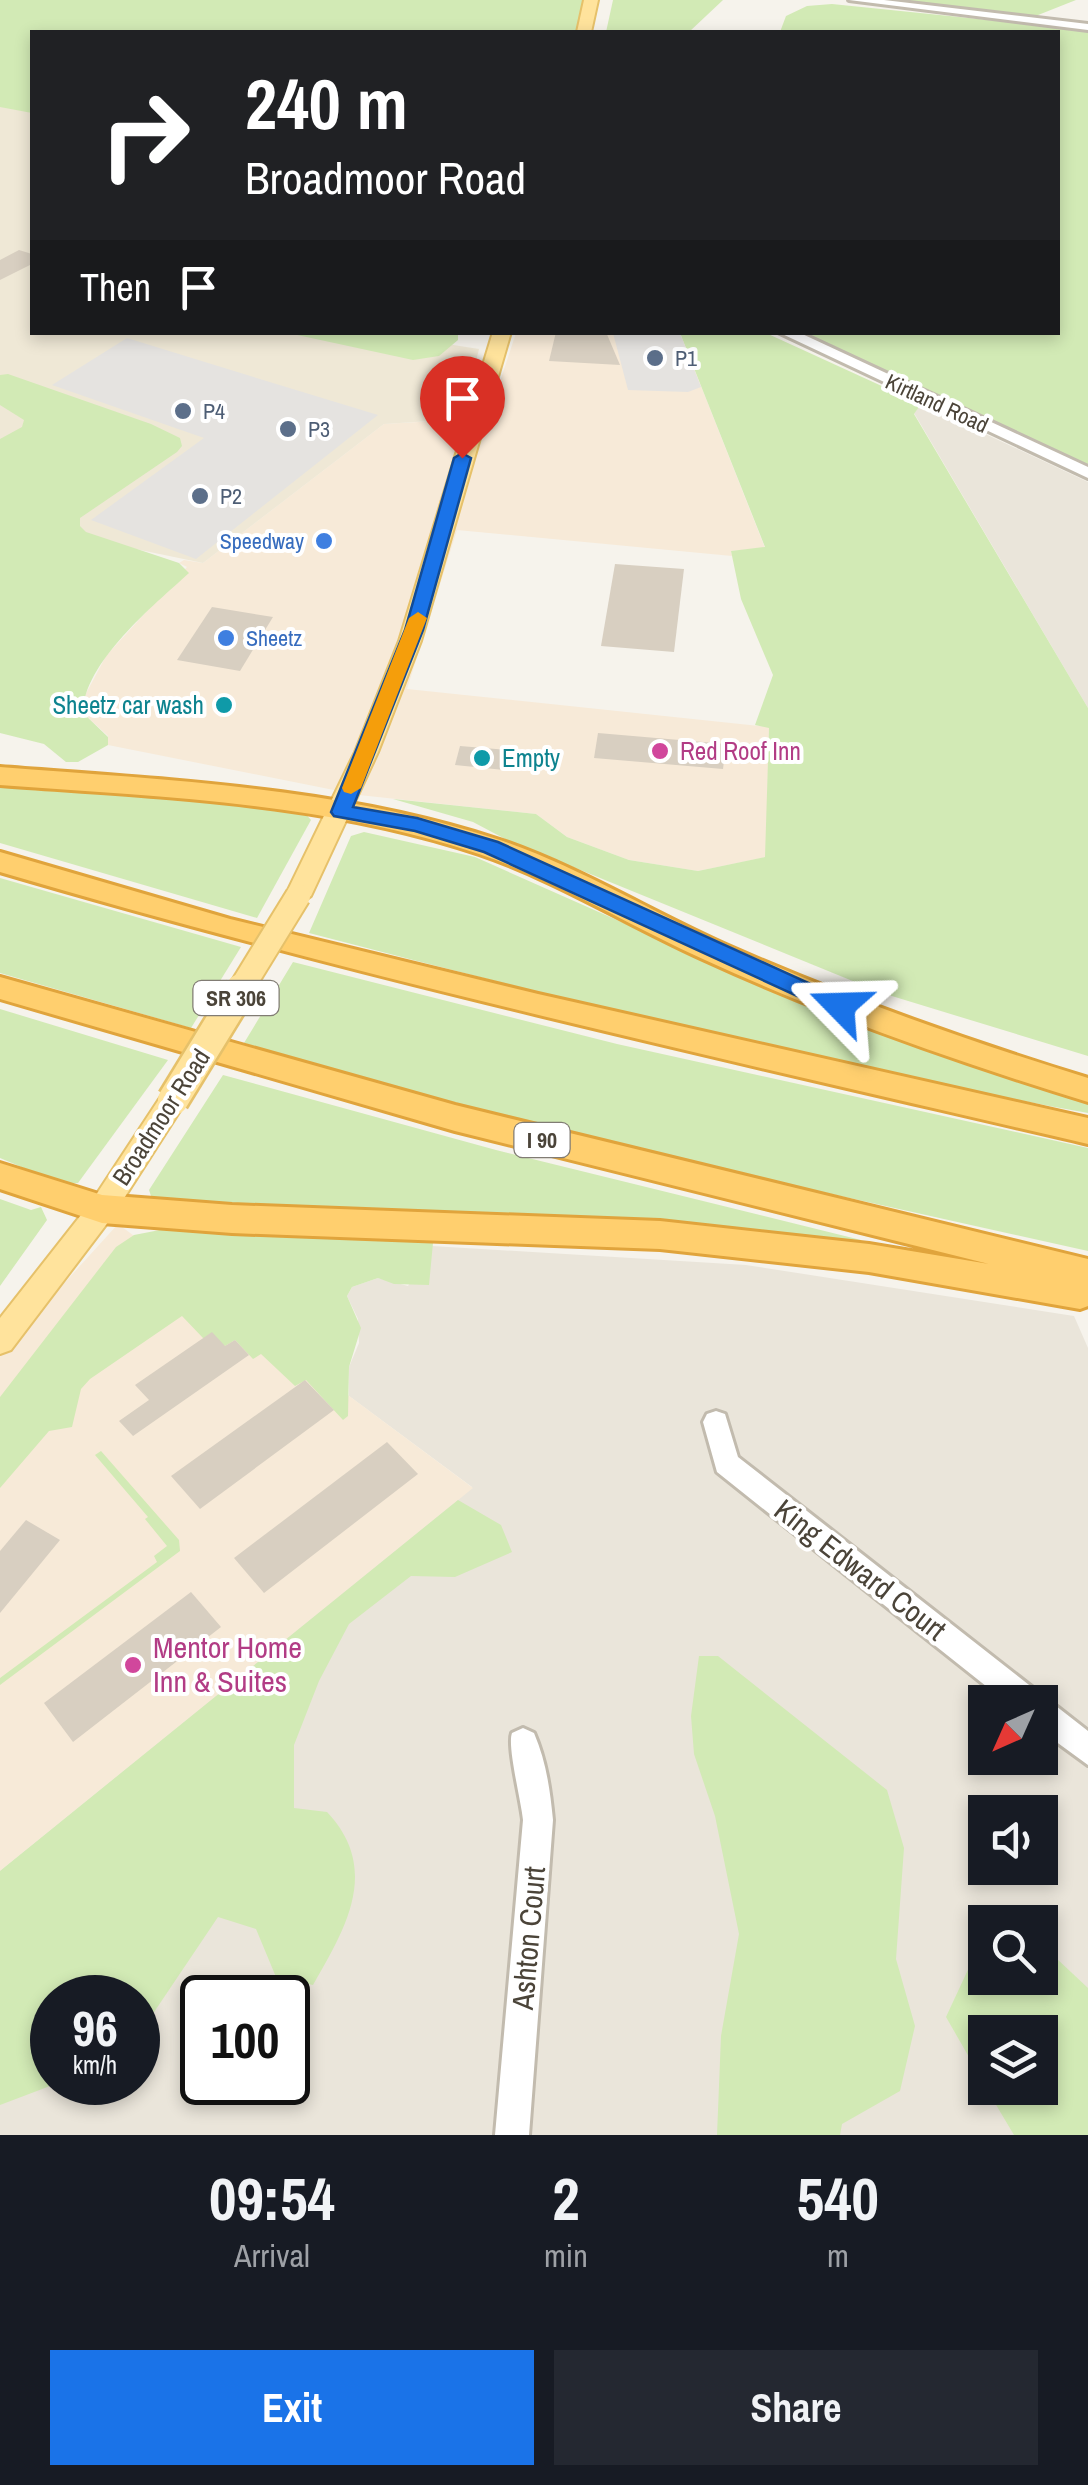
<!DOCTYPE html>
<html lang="en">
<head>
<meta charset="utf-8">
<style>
  :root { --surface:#171b24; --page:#242831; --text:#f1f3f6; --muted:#9ea1a6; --accent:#1a73e8 }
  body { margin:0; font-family:"Archivo Narrow",sans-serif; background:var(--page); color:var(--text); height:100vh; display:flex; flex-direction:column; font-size:38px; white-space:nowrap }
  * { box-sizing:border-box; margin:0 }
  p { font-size:32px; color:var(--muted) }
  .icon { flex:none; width:55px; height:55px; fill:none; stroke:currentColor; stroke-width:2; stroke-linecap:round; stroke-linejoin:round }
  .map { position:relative; height:2135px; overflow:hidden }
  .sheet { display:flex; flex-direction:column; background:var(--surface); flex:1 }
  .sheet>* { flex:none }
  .hud { position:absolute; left:30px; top:30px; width:1030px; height:305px; border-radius:0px; box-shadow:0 5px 15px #0003; background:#202124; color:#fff; overflow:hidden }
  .needle { width:65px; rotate:225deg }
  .controls { position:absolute; left:968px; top:1685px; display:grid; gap:20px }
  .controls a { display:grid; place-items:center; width:90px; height:90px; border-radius:0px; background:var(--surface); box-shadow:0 5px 15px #0003; font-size:50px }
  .speed { position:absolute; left:30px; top:1975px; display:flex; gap:20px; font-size:50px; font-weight:700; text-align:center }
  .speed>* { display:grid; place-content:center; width:130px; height:130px; border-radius:50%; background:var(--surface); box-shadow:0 5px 15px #0003; line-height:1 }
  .speed small { font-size:25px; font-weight:400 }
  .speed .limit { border:5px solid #111; border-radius:15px; background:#fff; color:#111 }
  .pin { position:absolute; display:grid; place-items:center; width:85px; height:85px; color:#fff; margin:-102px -42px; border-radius:50% 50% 50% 0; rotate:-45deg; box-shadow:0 0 10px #0007 }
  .pin .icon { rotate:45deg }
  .me { position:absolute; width:110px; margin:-55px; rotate:292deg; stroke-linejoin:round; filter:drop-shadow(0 0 8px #0008) }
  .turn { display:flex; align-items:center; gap:35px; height:210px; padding:0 50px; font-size:45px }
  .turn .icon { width:130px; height:130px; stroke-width:2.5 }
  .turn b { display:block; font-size:70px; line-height:85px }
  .then { display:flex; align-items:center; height:95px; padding:0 50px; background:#0003; gap:20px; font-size:38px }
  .eta { display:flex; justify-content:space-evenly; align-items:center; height:170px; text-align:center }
  .eta b { font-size:60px; font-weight:700; line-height:70px }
  .cta { display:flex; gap:20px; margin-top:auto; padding:20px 50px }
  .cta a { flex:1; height:115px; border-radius:0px; background:var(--accent); color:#fff; font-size:40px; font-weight:700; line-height:115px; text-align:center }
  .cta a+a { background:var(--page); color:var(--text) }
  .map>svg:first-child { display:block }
</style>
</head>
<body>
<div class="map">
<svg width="1088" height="2135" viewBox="0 0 1088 2135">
  <rect width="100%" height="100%" fill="#f6f3ec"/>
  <g fill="#eae5da" fill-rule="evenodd">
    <path d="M921,404L1088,482V708L914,413Z"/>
    <path d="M432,1246L746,1265L1074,1316L1088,1348V2135H0V1871L472,1487L349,1396V1367L359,1343L358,1319L347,1296L352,1287L378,1278L408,1286ZM985,1702H1040V1758H985ZM985,1812H1040V1868H985ZM985,1922H1040V1978H985ZM52,1998H138V2082H52ZM202,1998H288V2082H202ZM985,2032H1040V2088H985Z"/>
  </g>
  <g fill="#f7ead8">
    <path d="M516,333H680L765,548L731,551L732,556L457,530L407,689L769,727L766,857L698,871L629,860L567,837L536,814L359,795L108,745V736L83,713V699L106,656L187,567L179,563L184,560L203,563L384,424L488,418Z"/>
    <path d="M118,1224L473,1488L0,1871V1354Z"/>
  </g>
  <path fill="#efe8d6" d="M0,60L32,70V332H371L479,349L462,419L384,424L203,563L0,521Z"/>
  <g fill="#d2eab5">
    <path d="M0,0H585L577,32H32V113L0,107Z"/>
    <path d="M613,0H723L689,32H606Z"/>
    <path d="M870,0H1076L1028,19Z"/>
    <path d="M832,4L1088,30V468L792,333L1058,332V32H780L786,16L807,6Z"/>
    <path d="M458,332V340L439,356L413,360L288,333Z"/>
    <path d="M680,333H766L921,404L914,414L1088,708V1056L882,993L507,840L473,822L393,799L536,814L567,837L629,860L698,871L765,857L769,728L755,725L773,675L741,599L731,551L765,547Z"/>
    <path d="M8,374L151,424L180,438L182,446L177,452L80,518V526L86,532L179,563L189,573C154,605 83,663 83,713L108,737V745L78,762H66L44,744L0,733V439L22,427L24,420L0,405V375Z"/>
    <path d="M0,784L168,794L304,812L311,820L257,918L0,843Z"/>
    <path d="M364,832L475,857L779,992L1088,1099V1113C825,1065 565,1000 309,933L351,836Z"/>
    <path d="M0,878L241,947L191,1028L0,973Z"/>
    <path d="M293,962L617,1044L1088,1148V1251L701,1165L355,1077L244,1043Z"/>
    <path d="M0,1009L168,1060L78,1183L62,1184L0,1158Z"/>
    <path d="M223,1075L496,1150L861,1240L860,1247L413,1212L152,1199L149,1190Z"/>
    <path d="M0,1199L31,1210L41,1207L47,1220L0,1286Z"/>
    <path d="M165,1229L433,1243L429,1285L394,1284L378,1278L352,1287L347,1296L361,1328L349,1367L348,1416L343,1420L306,1380L295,1386L261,1354L253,1359L235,1340L225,1346L203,1338L182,1316L90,1379L81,1389L72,1427L49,1431L0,1488V1397L116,1247L134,1235Z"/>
    <path d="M101,1451L179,1540L180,1551L0,1685V1678L157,1562L154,1556L167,1546L145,1519L148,1517L95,1455Z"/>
    <path d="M458,1500L501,1525L512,1552L455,1577L411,1576L349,1624L319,1681L294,1745V1808L327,1812C381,1869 346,1928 313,1985L276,1977L256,1929L218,1917L138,2036V1998H52V2082L58,2083L0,2105V1871Z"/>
    <path d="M699,1656H718L887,1790L904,1848L896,1959L915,2026L900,2091L842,2124L840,2135H717L721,2036L739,1934L715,1816L694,1754L691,1716Z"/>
    <path d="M985,1933V1978H1040V1943L1088,1988V2135H1014L986,2088H1040V2032H985V2085L946,2017Z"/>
  </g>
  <g fill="#e5e3e0">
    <path d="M613,333H680L701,387L688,392L628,390Z"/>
    <path d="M127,338L273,383L378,415L196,559L91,520L204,438L52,385Z"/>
  </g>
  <g fill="#d8cfc1">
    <path d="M19,250L32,254V264L0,280V260Z"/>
    <path d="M556,332H606L620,365L549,361Z"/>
    <path d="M615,564L684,569L674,652L601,646Z"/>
    <path d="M212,607L273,617L240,671L177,660Z"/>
    <path d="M598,733L726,744L723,769L594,758Z"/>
    <path d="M460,746L508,750L504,770L455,765Z"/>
    <path d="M212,1332L225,1346L235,1340L249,1355L133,1436L119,1421L149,1400L135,1385Z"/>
    <path d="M305,1380L334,1410L200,1509L171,1476Z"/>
    <path d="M387,1442L418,1474L264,1593L234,1558Z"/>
    <path d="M26,1520L60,1540L0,1613V1551Z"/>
    <path d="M191,1592L221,1627L73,1742L44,1703Z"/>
  </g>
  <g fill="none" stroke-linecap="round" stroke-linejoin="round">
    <defs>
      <g id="minor">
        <path d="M849,0H884L1088,24V30Z"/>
        <path d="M778,332H798L1088,467V478Z"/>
        <path d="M716,1411L725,1414L738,1457L1088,1731V1765L1040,1730V1702H1006L717,1472L703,1422L707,1414Z"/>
        <path d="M523,1728L534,1733C546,1761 550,1789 553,1820L529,2135H495L523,1820C521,1800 507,1746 512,1733Z"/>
      </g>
      <g id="major">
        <path d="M584,0H598L591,32H577Z"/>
        <path d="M493,332H511L421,641L378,752L311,896L298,905L289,902L285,896L355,752L399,641Z"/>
        <path d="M173,1089L183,1093L187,1100L112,1217L11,1350L0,1354V1318L92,1201L163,1093Z"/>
      </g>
      <g id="highway">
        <path d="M0,767C167,780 339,787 500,840C579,867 650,911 726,945C844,997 965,1040 1088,1078V1102C958,1062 829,1017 705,960C629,926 558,881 479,854C326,802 160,797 0,785Z"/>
        <path d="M0,852L230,919L538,994L1088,1118V1144C724,1059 359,978 0,872Z"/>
        <path d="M0,977L455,1105L1088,1259V1306L1080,1309L869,1272L660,1249L232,1233L102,1223L0,1189V1163L102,1195L232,1205L660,1221L869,1244L989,1264L455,1131L0,999Z"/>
      </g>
    </defs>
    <use href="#minor" stroke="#c2bbae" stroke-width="6"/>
    <use href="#major" stroke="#e6c16a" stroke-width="4"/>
    <use href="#highway" stroke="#e0a43c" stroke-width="6"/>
    <use href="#minor" fill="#fff" fill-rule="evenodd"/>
    <use href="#major" fill="#ffe39c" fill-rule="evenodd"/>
    <use href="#highway" fill="#ffcf6e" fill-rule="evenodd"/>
    <defs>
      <path id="major-bridge-far1" d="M239,992L298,896"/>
      <path id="major-bridge" d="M173,1100L241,989"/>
    </defs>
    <use href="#major-bridge-far1" stroke="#e6c16a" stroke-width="28" stroke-linecap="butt"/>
    <use href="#major-bridge" stroke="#e6c16a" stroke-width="35" stroke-linecap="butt"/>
    <use href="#major-bridge-far1" stroke="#ffe39c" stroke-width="24"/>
    <use href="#major-bridge" stroke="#ffe39c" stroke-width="30"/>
  </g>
  <path fill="#1a73e8" stroke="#114b97" stroke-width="2.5" d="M462,453L471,458L423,630L353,807L417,818L498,842L848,1001L851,1006L848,1012H832L484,852L415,831L334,816L331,812L405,630L454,458Z"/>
  <path fill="#f59e0b" d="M418,612L427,618L361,788L351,794L344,792L342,788L409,618Z"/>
  <g fill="#5c6f8a" stroke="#fff" stroke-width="4">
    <circle cx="655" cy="358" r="10"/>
    <circle cx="183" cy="411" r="10"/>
    <circle cx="288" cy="429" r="10"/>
    <circle cx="200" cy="496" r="10"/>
  </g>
  <g fill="#3f7fe0" stroke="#fff" stroke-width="4">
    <circle cx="324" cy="541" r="10"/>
    <circle cx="226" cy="638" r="10"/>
  </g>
  <g fill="#0f9aa8" stroke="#fff" stroke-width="4">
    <circle cx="224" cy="705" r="10"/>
    <circle cx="482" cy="758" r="10"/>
  </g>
  <g fill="#d1479c" stroke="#fff" stroke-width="4">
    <circle cx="660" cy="751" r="10"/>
    <circle cx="133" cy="1665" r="10"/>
  </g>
  <g text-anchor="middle" stroke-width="8" stroke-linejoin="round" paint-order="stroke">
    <g font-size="22" fill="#4e5e75" stroke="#fff" text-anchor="start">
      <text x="675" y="366">P1</text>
      <text x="203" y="419">P4</text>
      <text x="308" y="437">P3</text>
      <text x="220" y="504">P2</text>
    </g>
    <g font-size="22" fill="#4b4439" stroke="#fff">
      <text transform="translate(937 403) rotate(25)" y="8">Kirtland Road</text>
    </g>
    <g font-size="22" fill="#366cbe" stroke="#fff" text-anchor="end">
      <text x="304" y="549">Speedway</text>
      <text x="246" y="646" text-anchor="start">Sheetz</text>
    </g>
    <g fill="#fff" stroke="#817c74" stroke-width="2.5">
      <rect x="193.5" y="981" width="85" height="34" rx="8"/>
      <rect x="514.5" y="1123" width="55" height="34" rx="8"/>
    </g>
    <g font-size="22" font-weight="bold" fill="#4b4439">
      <text x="236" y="1006">SR 306</text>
      <text x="542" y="1148">I 90</text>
    </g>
    <g font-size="25" fill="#0d838f" stroke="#fff" text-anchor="end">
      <text x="204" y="714">Sheetz car wash</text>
      <text x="502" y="767" text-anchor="start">Empty</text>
    </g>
    <g font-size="25" fill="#b23c85" stroke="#fff" text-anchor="start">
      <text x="680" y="760">Red Roof Inn</text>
    </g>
    <g font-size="25" fill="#4b4439" stroke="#fff">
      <text transform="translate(161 1117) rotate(-57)" y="9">Broadmoor Road</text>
    </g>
    <g font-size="30" fill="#4b4439" stroke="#fff">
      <text transform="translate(860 1570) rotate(38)" y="10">King Edward Court</text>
      <text transform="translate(529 1938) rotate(-85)" y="10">Ashton Court</text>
    </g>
    <g font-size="30" fill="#b23c85" stroke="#fff" text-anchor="start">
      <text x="153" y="1658">Mentor Home<tspan x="153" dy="34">Inn &amp; Suites</tspan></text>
    </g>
  </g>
</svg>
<div class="controls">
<a><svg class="needle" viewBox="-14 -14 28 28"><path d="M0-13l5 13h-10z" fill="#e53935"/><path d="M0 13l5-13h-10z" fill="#9ea1a6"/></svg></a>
<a><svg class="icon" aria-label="sound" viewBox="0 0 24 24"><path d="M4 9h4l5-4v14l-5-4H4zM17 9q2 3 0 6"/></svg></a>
<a><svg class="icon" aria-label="search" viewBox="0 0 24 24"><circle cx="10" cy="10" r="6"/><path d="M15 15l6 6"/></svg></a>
<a><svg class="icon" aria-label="layers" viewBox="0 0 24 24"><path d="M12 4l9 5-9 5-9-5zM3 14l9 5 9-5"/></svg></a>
</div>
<div class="speed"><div>96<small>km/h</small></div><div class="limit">100</div></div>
<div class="pin" style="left:462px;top:458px;background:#d93025"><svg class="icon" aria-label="arrive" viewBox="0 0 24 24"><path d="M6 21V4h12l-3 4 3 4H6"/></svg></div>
<svg class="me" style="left:840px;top:1006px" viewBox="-20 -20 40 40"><path d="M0-17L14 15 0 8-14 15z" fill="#1a73e8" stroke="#fff" stroke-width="4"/></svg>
<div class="hud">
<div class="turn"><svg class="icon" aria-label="right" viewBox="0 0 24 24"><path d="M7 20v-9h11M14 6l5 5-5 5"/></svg><div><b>240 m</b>Broadmoor Road</div></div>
<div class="then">Then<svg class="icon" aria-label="arrive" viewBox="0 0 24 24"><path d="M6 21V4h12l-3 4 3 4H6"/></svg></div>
</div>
</div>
<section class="sheet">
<div class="eta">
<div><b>09:54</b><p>Arrival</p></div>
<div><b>2</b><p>min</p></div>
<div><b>540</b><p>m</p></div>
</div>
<div class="cta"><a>Exit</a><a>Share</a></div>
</section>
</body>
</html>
